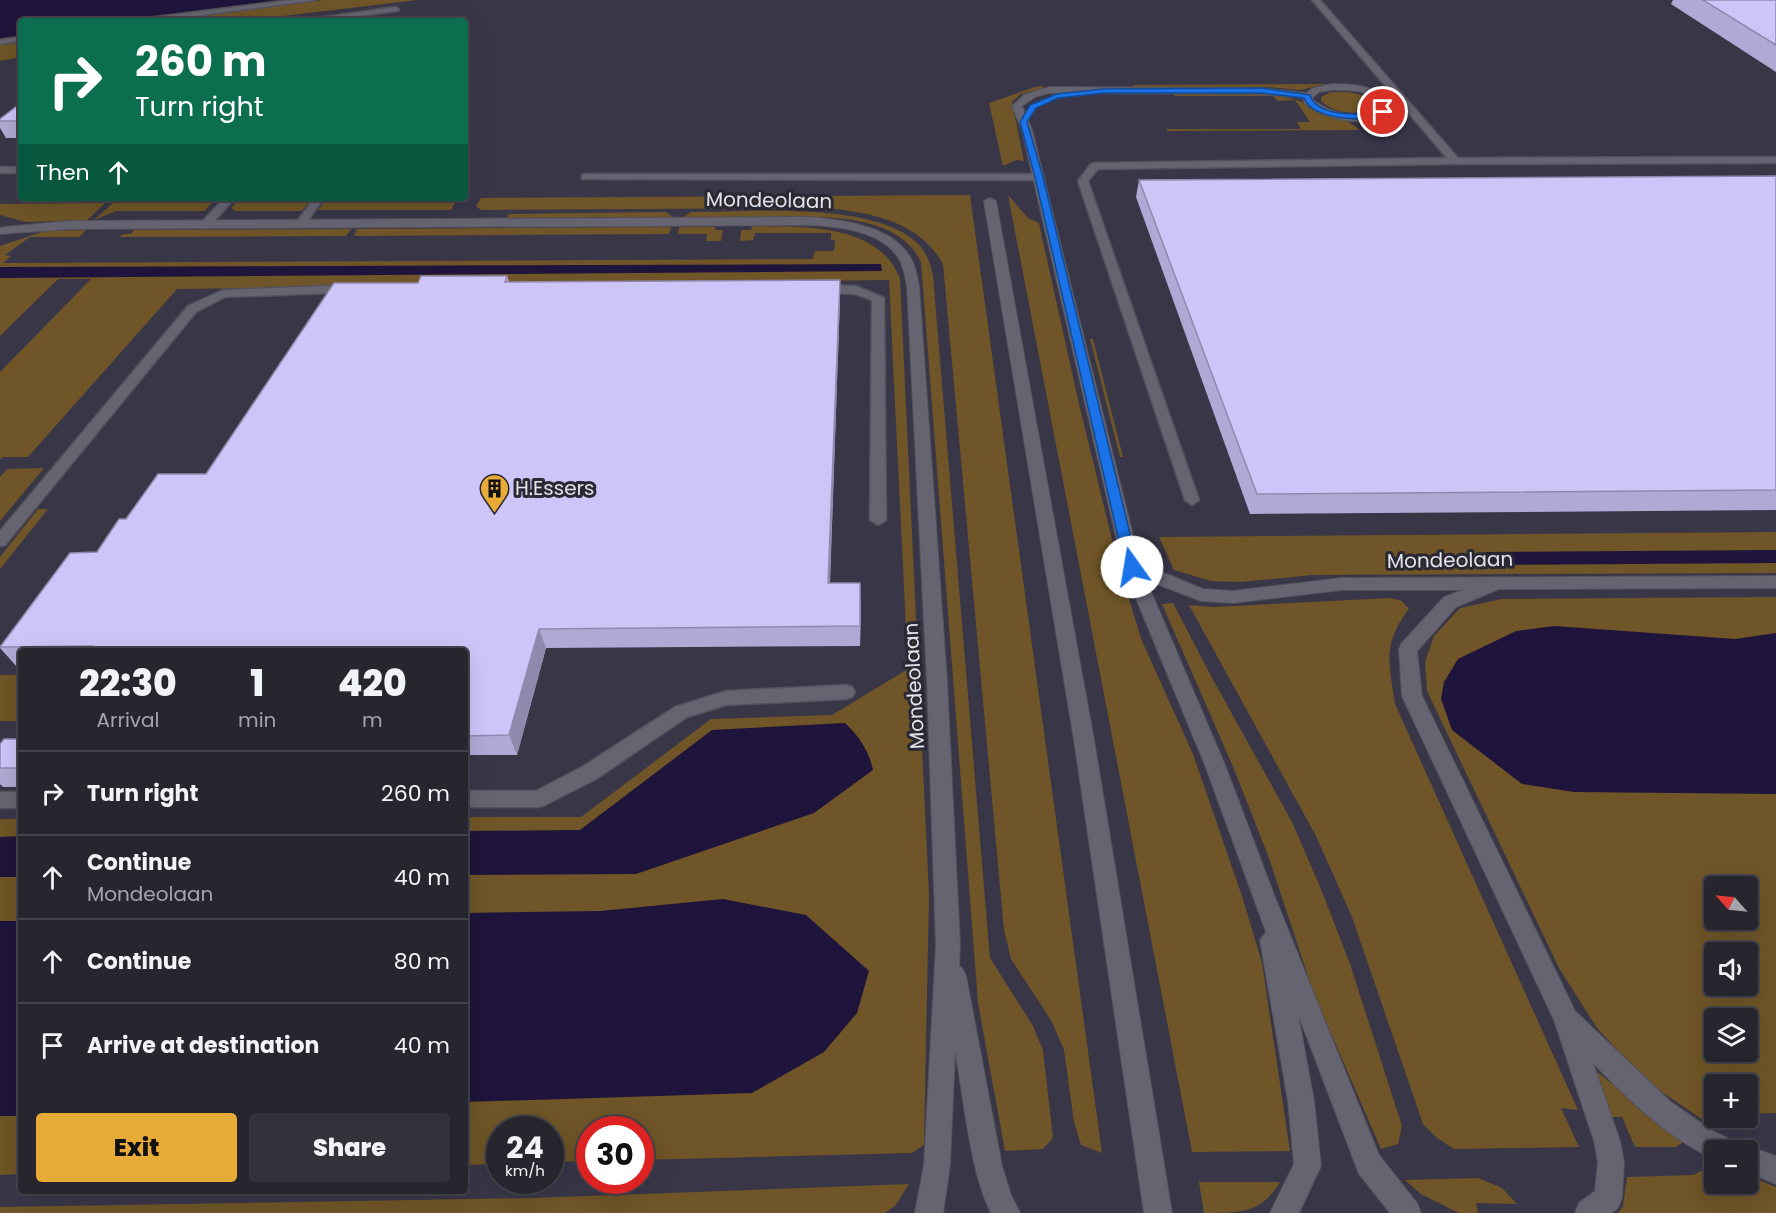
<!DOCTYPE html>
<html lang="en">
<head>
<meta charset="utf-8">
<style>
  :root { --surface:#27262e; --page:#33323a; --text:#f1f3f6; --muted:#a4a5aa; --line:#43434a; --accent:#e8ab37 }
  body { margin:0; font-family:Poppins,sans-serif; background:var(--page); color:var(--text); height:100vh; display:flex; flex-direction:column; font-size:22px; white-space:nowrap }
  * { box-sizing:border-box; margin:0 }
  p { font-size:20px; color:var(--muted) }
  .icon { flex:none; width:33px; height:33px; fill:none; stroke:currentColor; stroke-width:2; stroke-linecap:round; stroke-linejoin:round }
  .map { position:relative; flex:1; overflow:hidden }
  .side { position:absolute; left:18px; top:648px; width:450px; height:546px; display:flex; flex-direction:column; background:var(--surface); border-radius:6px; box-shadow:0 6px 24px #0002,0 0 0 2px var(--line) }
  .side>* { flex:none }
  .guide { position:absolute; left:18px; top:18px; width:450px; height:183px; border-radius:6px; box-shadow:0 6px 24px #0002,0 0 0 2px var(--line); background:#0b6e4f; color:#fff; overflow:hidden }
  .needle { width:39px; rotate:297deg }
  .controls { position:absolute; left:1704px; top:876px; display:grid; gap:12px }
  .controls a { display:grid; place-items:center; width:54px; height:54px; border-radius:6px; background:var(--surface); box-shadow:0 6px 24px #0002,0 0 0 2px var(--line); font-size:30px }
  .speed { position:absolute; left:486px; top:1116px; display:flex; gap:12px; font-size:30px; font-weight:700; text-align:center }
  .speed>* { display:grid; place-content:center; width:78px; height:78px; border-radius:50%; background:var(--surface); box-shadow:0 6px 24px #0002,0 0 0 2px var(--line); line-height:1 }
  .speed small { font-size:15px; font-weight:400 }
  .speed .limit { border:9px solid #d22; background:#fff; color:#111 }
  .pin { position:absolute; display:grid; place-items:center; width:51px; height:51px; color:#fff; margin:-26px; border:3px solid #fff; border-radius:50%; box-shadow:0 2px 6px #0007 }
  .me { position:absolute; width:66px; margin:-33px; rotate:347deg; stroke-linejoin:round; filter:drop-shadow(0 0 4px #0008) }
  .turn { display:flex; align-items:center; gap:21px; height:126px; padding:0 18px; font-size:27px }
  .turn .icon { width:78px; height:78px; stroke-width:2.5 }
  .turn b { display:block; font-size:42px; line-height:51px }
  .then { display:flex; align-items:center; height:57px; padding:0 18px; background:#0003; gap:12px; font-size:22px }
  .eta { display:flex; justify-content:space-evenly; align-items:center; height:102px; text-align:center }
  .eta b { font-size:36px; font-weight:800; line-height:42px }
  .action { display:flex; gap:12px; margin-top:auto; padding:12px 18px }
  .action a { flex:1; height:69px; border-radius:6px; background:var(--accent); color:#111; font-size:24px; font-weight:800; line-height:69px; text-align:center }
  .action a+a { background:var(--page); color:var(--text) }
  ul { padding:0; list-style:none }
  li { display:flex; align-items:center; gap:18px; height:84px; padding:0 18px; border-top:2px solid var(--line) }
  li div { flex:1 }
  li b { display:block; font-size:22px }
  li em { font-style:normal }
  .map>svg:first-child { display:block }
</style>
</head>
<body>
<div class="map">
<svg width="1776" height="1213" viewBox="0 0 1776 1213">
  <rect width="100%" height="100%" fill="#34323d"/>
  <path fill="#393648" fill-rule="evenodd" d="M418,0H1776V1213H0V61L21,57V198H465V21H241ZM21,651H465V1191H21ZM1714,886H1748V920H1714ZM1714,952H1748V986H1714ZM1714,1018H1748V1052H1714ZM1714,1084H1748V1118H1714ZM500,1130H550V1180H500ZM590,1130H640V1180H590ZM1714,1150H1748V1184H1714Z"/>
  <g fill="#6f5527" fill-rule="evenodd">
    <path d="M323,0H418L241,21H156Z"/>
    <path d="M21,40V57L0,61V44Z"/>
    <path d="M1327,84L1300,90L1267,87L1134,88L1133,85Z"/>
    <path d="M1043,86V89L1021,94L1012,102L1024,161L1016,160L1003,166L989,103L1035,87Z"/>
    <path d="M1348,92L1365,96L1375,102V107C1360,117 1333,113 1321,101V97L1331,92Z"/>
    <path d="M1174,94L1278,95L1300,101L1330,117L1347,121L1360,130L1167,131V129H1301L1297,122H1310L1295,100L1278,101L1273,96H1175Z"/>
    <path d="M970,195L1102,1153L1081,1145L1074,1122L1064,1050L1051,1020L1011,959L1004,930L943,264C920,222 872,213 828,208L481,210L476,206L481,198Z"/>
    <path d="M1008,195L1028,218L1039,223L1079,404L1118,564L1142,641L1193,754L1242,896L1262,963L1290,1151L1192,1152Z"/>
    <path d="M312,198L302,211H235L231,208L240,199Z"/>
    <path d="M327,198H457L451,210H318Z"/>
    <path d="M116,200H215L204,211H116L94,220Z"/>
    <path d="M105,203L87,220L26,222L0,215V204Z"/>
    <path d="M666,212L673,217L507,218L509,214Z"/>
    <path d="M691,212C749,212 882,200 921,247C928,256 931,265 933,276L990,958L1033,1026L1043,1050L1053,1138L1043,1149L1005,1151L978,1003L921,262C897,210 813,217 766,217C738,217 711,217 683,217Z"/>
    <path d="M752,226C801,227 879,222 900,279L929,895L924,1145L912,1153L641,1160L640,1130H590L589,1161L551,1162L550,1130H500L499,1164L465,1165V817H581L711,719L832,715L908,669L889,280L177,289L28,457H3L0,460V372L91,279H58L0,336V246L45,231L86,230L79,237H30L5,255L11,256L3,263L813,259L815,251H834L835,240H831V233H755L753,240L740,241L741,230H751Z"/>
    <path d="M671,227L669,234L354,236L357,229Z"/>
    <path d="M679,227H715V230H723L721,241H706L707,234H678Z"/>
    <path d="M351,229L346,236L119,237L123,234H131L134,230Z"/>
    <path d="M1090,339H1093L1123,457H1120Z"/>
    <path d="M44,468L0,521V477L7,469Z"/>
    <path d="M38,509H48L0,569V557Z"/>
    <path d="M1776,532V573L1313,575L1241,582L1211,581L1174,570L1159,537Z"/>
    <path d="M1776,597V1113L1748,1114V1084H1714V1118H1729L1706,1122L1662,1092L1623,1056L1597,1028L1559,968L1427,691L1425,662L1434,636L1460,608L1502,599ZM1714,886H1748V920H1714ZM1714,952H1748V986H1714ZM1714,1018H1748V1052H1714Z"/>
    <path d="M1390,598L1402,601L1409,609C1382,644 1389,663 1395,704L1578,1110L1561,1108L1579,1147L1454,1149L1437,1138L1423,1124L1352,917L1316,836L1189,605L1213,607Z"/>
    <path d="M1173,603L1211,676L1292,822L1321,889L1350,964L1402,1126L1398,1144L1381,1149L1314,994L1269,858L1234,769L1162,604Z"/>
    <rect x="0" y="675" width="21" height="46"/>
    <path d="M0,819H21V1174L0,1175Z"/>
    <path d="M1589,1065L1683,1142L1676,1147H1635L1622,1117H1606Z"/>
    <path d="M1714,1165V1184H1748V1176L1776,1187V1213H1618L1623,1206L1627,1177L1693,1175Z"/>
    <path d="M1478,1178L1502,1188L1517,1204L1476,1203L1478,1213H1459L1421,1194L1405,1180Z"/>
    <path d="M1199,1182H1280C1262,1213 1241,1213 1204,1213Z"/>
    <path d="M909,1184L895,1206L885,1213H0V1207L532,1198Z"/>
  </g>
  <g fill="#1f143b">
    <path d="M0,0H276L120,21H21V35L0,38Z"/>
    <path d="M881,264L882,271L0,278V267Z"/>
    <path d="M1776,550V563L1493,565L1486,552Z"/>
    <path d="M1554,626L1735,639L1776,633V794L1574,792L1522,784L1452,730L1441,699L1444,682L1458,659L1516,631Z"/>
    <path d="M845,723C859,736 869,751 873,770L814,813L636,874L465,875V831L580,830L712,730Z"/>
    <path d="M21,836V877H0V837Z"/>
    <path d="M723,899L806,915L869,971L857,1013L824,1052L752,1093L465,1102V913L600,911Z"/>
    <rect x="0" y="921" width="21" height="195"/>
  </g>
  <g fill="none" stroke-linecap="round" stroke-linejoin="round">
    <defs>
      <g id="lane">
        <path d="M293,0H316L159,21H136L140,19Z"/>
        <path d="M1312,0H1320L1458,158L1776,157V163L1455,164L1098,169L1088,181L1199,500L1192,505L1185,500L1078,181L1091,164L1095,163L1447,158Z"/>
        <path d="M395,7L399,9L398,11L319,21H296Z"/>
        <path d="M21,37V41L0,44V40Z"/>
        <rect x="0" y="167" width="21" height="6"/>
        <path d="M586,174H1039L1044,177L1039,180L582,179V175Z"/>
        <path d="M224,198H235L210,226H202V222Z"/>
        <path d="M314,198H324L305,225H297L296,223Z"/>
        <path d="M352,285L358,289L356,292L225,297L196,312L5,545L0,546V531L188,306L223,290Z"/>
        <path d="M818,285L856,286L884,298L886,520L878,525L870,520L872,300L855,294L814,292L812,289Z"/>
        <path d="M846,685L852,687L855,692L852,697L846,699L726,705L687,717L596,779L545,805L538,807H465V791H536L582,767L675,707L726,691Z"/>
        <rect x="0" y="792" width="21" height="16"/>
      </g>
      <g id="street">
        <path d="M1332,84C1354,84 1380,85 1392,107C1372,131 1326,121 1304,103L1303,98L1261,94L1049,93L1035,97L1022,106L1032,130L1140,563L1203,589L1233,591L1342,578L1776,576V588L1499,589L1456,607L1417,651L1422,696L1575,1011L1671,1102L1713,1131L1733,1141L1737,1150H1714V1159C1666,1137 1630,1101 1593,1063L1620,1141L1624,1162L1622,1198L1618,1208L1611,1213H1575L1579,1203L1595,1191L1598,1162L1594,1141L1554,1020L1402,696L1399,649L1401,644L1444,597L1463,590H1342L1233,603L1201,601L1146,580L1225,765L1276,900L1379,1155L1417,1203L1421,1213H1390L1359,1174L1298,1014L1314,1101L1321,1166L1299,1213H1270L1294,1164L1288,1101L1260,940L1266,932L1205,765L1123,567L1022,130L1012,106L1024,95L1049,87L1261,88L1306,93L1313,88ZM1332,90C1349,90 1373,89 1382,107C1365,123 1330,113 1313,100V97L1319,92Z"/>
        <path d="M990,198L996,201L1094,740L1172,1213H1144L1074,740L984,201Z"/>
        <path d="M809,217C842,220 889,225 909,255C915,264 917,275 919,286L947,681L960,945L959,966L962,968L966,976L1002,1166L1011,1195L1020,1213H991C970,1172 964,1098 955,1051L950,1165L943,1213H915L924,1165L936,945L927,681L907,286C905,277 904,267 899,259C883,231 837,226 809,225L70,229L0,234V228L4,227L70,221Z"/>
        <path d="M1748,1146L1776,1156V1184L1748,1172V1150H1738Z"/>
      </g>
    </defs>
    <use href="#lane" stroke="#53515b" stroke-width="3"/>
    <use href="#street" stroke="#53515b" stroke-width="2"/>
    <use href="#lane" fill="#666471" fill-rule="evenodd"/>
    <use href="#street" fill="#666471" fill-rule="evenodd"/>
  </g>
  <g fill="#b0a9d5">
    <path d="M1673,0H1776V72L1671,4Z"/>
    <path d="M21,103V138H6L0,128V119Z"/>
    <path d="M1776,176V510L1250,514L1136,197L1139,180Z"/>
    <path d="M507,276L509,282L840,299L830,583L861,603L860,646L546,648L517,755H465V651H21V667H17L0,648V646L97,552L126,519L206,474L418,283Z"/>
    <path d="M21,739V787H3L0,784V744Z"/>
  </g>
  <g fill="#9089ae">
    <path d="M840,280V299L829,603L828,583Z"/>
    <path d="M860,583L861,603L860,646Z"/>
    <path d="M539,629L546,648L517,755L509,735Z"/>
  </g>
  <g fill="#cdc4f8" stroke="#9089ae" stroke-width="1.5">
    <path d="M1703,0H1776V45Z"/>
    <path d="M21,103V121H0V119Z"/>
    <path d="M1776,176V490L1257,494L1139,180Z"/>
    <path d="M421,276H507L505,282L840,280L828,583H860V626L539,629L509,735L465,736V651H89L92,646L0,647L70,553L97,552L119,519H126L158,474H206L334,283H418Z"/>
    <path d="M4,739H21V768H0V744Z"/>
  </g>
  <path fill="#1a73e8" stroke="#114b97" stroke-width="1.5" d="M1261,88L1310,95C1317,118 1365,116 1383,110L1387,112C1370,124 1311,120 1304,98L1261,93H1104L1058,98L1036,108L1027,122L1043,177L1138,567L1132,571L1125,567L1035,177L1020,122L1030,105L1057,94L1104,89Z"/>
  <defs>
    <symbol id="building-pin" viewBox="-11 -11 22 30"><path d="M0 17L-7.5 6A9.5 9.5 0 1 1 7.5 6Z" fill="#e8ab37" stroke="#2a2833"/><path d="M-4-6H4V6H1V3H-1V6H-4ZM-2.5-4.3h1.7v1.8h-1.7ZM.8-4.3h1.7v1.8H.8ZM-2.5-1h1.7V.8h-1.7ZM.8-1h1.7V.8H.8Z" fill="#111"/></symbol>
  </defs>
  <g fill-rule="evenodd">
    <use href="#building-pin" x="478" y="472" width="33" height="45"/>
  </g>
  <g text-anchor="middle" stroke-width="6" stroke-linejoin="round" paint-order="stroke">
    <g font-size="20" fill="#e3e2e9" stroke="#2a2833">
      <text transform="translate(769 200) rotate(1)" y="7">Mondeolaan</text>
      <text transform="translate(1450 560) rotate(-1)" y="7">Mondeolaan</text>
      <text transform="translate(914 686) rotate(-93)" y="7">Mondeolaan</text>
    </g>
    <g font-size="20" fill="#e3e2e9" stroke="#2a2833" text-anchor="start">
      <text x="515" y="495">H.Essers</text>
    </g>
  </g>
</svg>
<div class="controls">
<a><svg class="needle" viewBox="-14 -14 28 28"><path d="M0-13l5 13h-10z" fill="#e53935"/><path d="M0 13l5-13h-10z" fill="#a4a5aa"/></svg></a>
<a><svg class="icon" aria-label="sound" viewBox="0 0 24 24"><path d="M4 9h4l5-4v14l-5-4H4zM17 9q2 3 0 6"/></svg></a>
<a><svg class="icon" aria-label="layers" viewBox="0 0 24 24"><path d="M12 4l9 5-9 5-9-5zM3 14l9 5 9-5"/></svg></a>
<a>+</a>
<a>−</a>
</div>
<div class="speed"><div>24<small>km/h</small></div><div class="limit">30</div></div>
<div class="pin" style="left:1383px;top:112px;background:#d93025"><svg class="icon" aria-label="arrive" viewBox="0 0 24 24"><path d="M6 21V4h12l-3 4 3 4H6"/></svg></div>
<svg class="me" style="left:1132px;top:567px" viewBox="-20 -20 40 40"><circle r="19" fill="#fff"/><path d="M0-13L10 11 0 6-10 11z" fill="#1a73e8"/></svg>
<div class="guide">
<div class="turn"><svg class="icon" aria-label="right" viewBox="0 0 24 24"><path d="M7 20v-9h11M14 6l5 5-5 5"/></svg><div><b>260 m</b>Turn right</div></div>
<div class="then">Then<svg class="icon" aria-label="ahead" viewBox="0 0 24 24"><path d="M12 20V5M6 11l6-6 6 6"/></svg></div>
</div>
<section class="side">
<div class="eta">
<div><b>22:30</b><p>Arrival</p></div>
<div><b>1</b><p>min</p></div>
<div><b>420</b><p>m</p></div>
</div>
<ul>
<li><svg class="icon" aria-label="right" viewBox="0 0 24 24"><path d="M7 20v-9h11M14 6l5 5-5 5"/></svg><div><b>Turn right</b></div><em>260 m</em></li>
<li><svg class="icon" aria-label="ahead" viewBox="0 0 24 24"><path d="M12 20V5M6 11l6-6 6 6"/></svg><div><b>Continue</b><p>Mondeolaan</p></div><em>40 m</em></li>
<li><svg class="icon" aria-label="ahead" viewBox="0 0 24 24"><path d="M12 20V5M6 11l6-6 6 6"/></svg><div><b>Continue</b></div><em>80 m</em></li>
<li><svg class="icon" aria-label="arrive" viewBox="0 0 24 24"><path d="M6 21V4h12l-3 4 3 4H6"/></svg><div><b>Arrive at destination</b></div><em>40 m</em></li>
</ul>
<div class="action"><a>Exit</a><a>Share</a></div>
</section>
</div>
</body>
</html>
